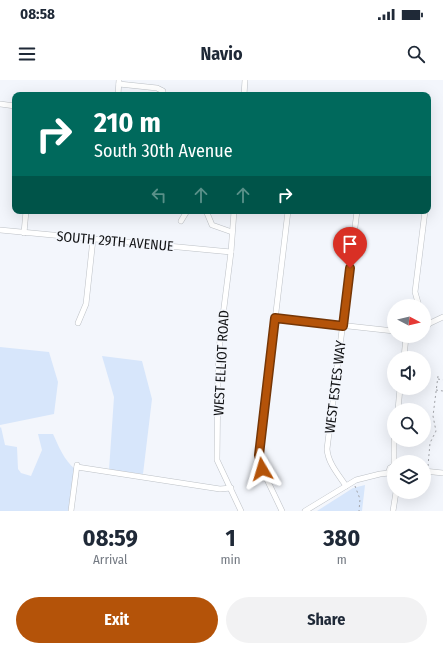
<!DOCTYPE html>
<html lang="en">
<head>
<meta charset="utf-8">
<style>
  :root { --surface:#fff; --page:#f2f2f3; --text:#1f2937; --muted:#747a83; --accent:#b45309 }
  body { margin:0; font-family:"Fira Sans Condensed",sans-serif; background:var(--page); color:var(--text); height:100vh; display:flex; flex-direction:column; font-size:15px; white-space:nowrap }
  * { box-sizing:border-box; margin:0 }
  p { font-size:13px; color:var(--muted) }
  .icon { flex:none; width:22px; height:22px; fill:none; stroke:currentColor; stroke-width:2; stroke-linecap:round; stroke-linejoin:round }
  .map { position:relative; height:431px; overflow:hidden }
  .details { display:flex; flex-direction:column; background:var(--surface); flex:1 }
  .details>* { flex:none }
  .guide { position:absolute; left:12px; top:12px; width:419px; height:122px; border-radius:8px; box-shadow:0 4px 16px #0002; background:#00695c; color:#fff; overflow:hidden }
  .needle { width:26px; rotate:97deg }
  .fabs { position:absolute; left:387px; top:219px; display:grid; gap:8px }
  .fabs a { display:grid; place-items:center; width:44px; height:44px; border-radius:50%; background:var(--surface); box-shadow:0 4px 16px #0002; font-size:20px }
  .pin { position:absolute; display:grid; place-items:center; width:34px; height:34px; color:#fff; margin:-41px -17px; border-radius:50% 50% 50% 0; rotate:-45deg; box-shadow:0 0 4px #0007 }
  .pin .icon { rotate:45deg }
  .me { position:absolute; width:44px; margin:-22px; rotate:353deg; stroke-linejoin:round; filter:drop-shadow(0 0 3px #0008) }
  .turn { display:flex; align-items:center; gap:14px; height:84px; padding:0 16px; font-size:18px }
  .turn .icon { width:52px; height:52px; stroke-width:2.5 }
  .turn b { display:block; font-size:28px; line-height:34px }
  .lanes { display:flex; align-items:center; height:38px; padding:0 16px; background:#0003; justify-content:center; gap:20px; direction:ltr }
  .lanes .off { opacity:.35 }
  .eta { display:flex; justify-content:space-evenly; align-items:center; height:68px; text-align:center }
  .eta b { font-size:24px; font-weight:700; line-height:28px }
  .button { display:flex; gap:8px; margin-top:auto; padding:8px 16px }
  .button a { flex:1; height:46px; border-radius:24px; background:var(--accent); color:#fff; font-size:16px; font-weight:700; line-height:46px; text-align:center }
  .button a+a { background:var(--page); color:var(--text) }
  .status { display:flex; justify-content:space-between; align-items:center; height:28px; padding:0 20px; background:var(--surface); direction:ltr }
  .status svg { height:11px; fill:currentColor }
  header { display:flex; justify-content:space-between; align-items:center; height:52px; padding:0 16px; background:var(--surface); font-size:18px; font-weight:700 }
  .map>svg:first-child { display:block }
</style>
</head>
<body>
<div class="status"><b>08:58</b><svg viewBox="0 0 49 12"><path d="M0 12V9h3v3zM5 12V6h3v6zM10 12V3h3v9zM15 12V0h3v12zM26 1h20v11H26zM47 4h2v5h-2z"/></svg></div>
<header><svg class="icon" aria-label="menu" viewBox="0 0 24 24"><path d="M4 6h16M4 12h16M4 18h16"/></svg>Navio<svg class="icon" aria-label="search" viewBox="0 0 24 24"><circle cx="10" cy="10" r="6"/><path d="M15 15l6 6"/></svg></header>
<div class="map">
<svg width="443" height="431" viewBox="0 0 443 431">
  <rect width="100%" height="100%" fill="#f3f6fc"/>
  <g fill="#d7e6fb">
    <path d="M0,267L49,272L58,302L54,334L0,345Z"/>
    <path d="M102,276L142,281L152,319L143,394L109,390L114,317Z"/>
    <path d="M1,347L5,365L17,367L18,389L21,393L31,396L42,370L38,354H53C59,367 64,380 75,389L69,431H0V348Z"/>
    <path d="M365,405L362,431H317L353,408Z"/>
  </g>
  <g fill="none" stroke-linecap="round" stroke-linejoin="round">
    <defs>
      <g id="minor">
        <path d="M119,4L157,8L163,11V15"/>
        <path d="M118,15L119,0"/>
        <path d="M244,15L245,0"/>
        <path d="M0,24L15,26"/>
        <path d="M205,131L207,133L212,145L232,152"/>
        <path d="M234,131L231,172L220,259L218,290L217,380L241,431"/>
        <path d="M181,141L187,131"/>
        <path d="M0,150L231,172"/>
        <path d="M24,153L26,131"/>
        <path d="M419,226L415,212L425,131"/>
        <path d="M424,237L428,245"/>
        <path d="M275,238L394,251"/>
        <path d="M78,243L86,224L93,159"/>
        <path d="M424,246L443,237"/>
        <path d="M404,278L406,256"/>
        <path d="M398,330L400,308"/>
        <path d="M394,386V360"/>
        <path d="M394,386L390,388L389,391L390,395L394,397"/>
        <path d="M77,387L220,409L231,408"/>
        <path d="M424,391L443,393"/>
        <path d="M346,406C338,394 328,383 327,369L357,131"/>
        <path d="M71,431L77,385"/>
        <path d="M282,431L262,389L259,375L288,131"/>
        <path d="M305,431L356,400L380,394L389,393"/>
        <path d="M393,431L396,412"/>
      </g>
    </defs>
    <use href="#minor" stroke="#bdc1c6" stroke-width="6"/>
    <g stroke="#a2a4a9" stroke-width="1" stroke-dasharray="2 3" stroke-linecap="butt">
      <path d="M438,299L443,300"/>
      <path d="M436,310L443,311"/>
      <path d="M428,386L430,363L436,351L433,336L438,296"/>
      <path d="M355,406L360,419L359,431"/>
    </g>
    <use href="#minor" stroke="#fff" stroke-width="5"/>
  </g>
  <g fill="none" stroke-linecap="round" stroke-linejoin="round">
    <defs>
      <path id="route" d="M262,389L259,375L275,238L343,246L350,188"/>
    </defs>
    <use href="#route" stroke="#753606" stroke-width="10"/>
    <use href="#route" stroke="#b45309" stroke-width="7"/>
  </g>
  <g text-anchor="middle" stroke-width="3" stroke-linejoin="round" paint-order="stroke">
    <g font-size="14" fill="#121315" stroke="#f3f6fc">
      <text transform="translate(115 161) rotate(5)" y="5">SOUTH 29TH AVENUE</text>
      <text transform="translate(221 283) rotate(-87)" y="5">WEST ELLIOT ROAD</text>
      <text transform="translate(335 307) rotate(-83)" y="5">WEST ESTES WAY</text>
    </g>
  </g>
</svg>
<div class="fabs">
<a><svg class="needle" viewBox="-14 -14 28 28"><path d="M0-13l5 13h-10z" fill="#e53935"/><path d="M0 13l5-13h-10z" fill="#747a83"/></svg></a>
<a><svg class="icon" aria-label="sound" viewBox="0 0 24 24"><path d="M4 9h4l5-4v14l-5-4H4zM17 9q2 3 0 6"/></svg></a>
<a><svg class="icon" aria-label="search" viewBox="0 0 24 24"><circle cx="10" cy="10" r="6"/><path d="M15 15l6 6"/></svg></a>
<a><svg class="icon" aria-label="layers" viewBox="0 0 24 24"><path d="M12 4l9 5-9 5-9-5zM3 14l9 5 9-5"/></svg></a>
</div>
<div class="pin" style="left:350px;top:188px;background:#d93025"><svg class="icon" aria-label="arrive" viewBox="0 0 24 24"><path d="M6 21V4h12l-3 4 3 4H6"/></svg></div>
<svg class="me" style="left:262px;top:389px" viewBox="-20 -20 40 40"><path d="M0-17L14 15 0 8-14 15z" fill="#b45309" stroke="#fff" stroke-width="4"/></svg>
<div class="guide">
<div class="turn"><svg class="icon" aria-label="right" viewBox="0 0 24 24"><path d="M7 20v-9h11M14 6l5 5-5 5"/></svg><div><b>210 m</b>South 30th Avenue</div></div>
<div class="lanes"><svg class="icon off" aria-label="left" viewBox="0 0 24 24"><path d="M17 20v-9H6M10 6l-5 5 5 5"/></svg><svg class="icon off" aria-label="ahead" viewBox="0 0 24 24"><path d="M12 20V5M6 11l6-6 6 6"/></svg><svg class="icon off" aria-label="ahead" viewBox="0 0 24 24"><path d="M12 20V5M6 11l6-6 6 6"/></svg><svg class="icon" aria-label="right" viewBox="0 0 24 24"><path d="M7 20v-9h11M14 6l5 5-5 5"/></svg></div>
</div>
</div>
<section class="details">
<div class="eta">
<div><b>08:59</b><p>Arrival</p></div>
<div><b>1</b><p>min</p></div>
<div><b>380</b><p>m</p></div>
</div>
<div class="button"><a>Exit</a><a>Share</a></div>
</section>
</body>
</html>
